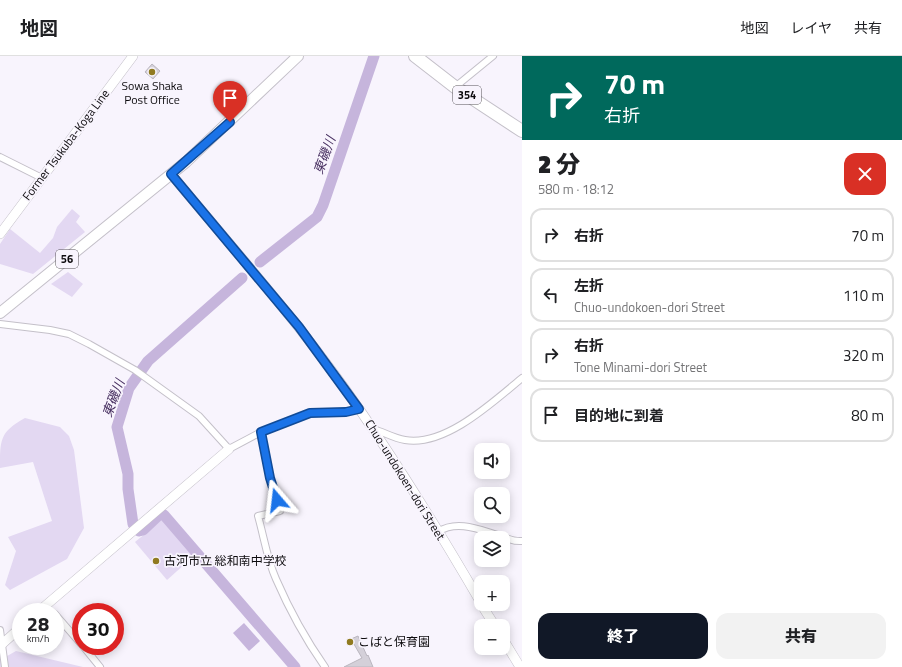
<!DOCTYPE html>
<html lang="ja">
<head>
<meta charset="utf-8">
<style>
  :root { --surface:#fff; --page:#f2f2f2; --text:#202124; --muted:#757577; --line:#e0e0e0; --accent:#111827 }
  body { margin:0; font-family:"Titillium Web","Noto Sans JP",sans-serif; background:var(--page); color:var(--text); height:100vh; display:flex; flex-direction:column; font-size:15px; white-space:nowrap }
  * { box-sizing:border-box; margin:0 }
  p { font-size:13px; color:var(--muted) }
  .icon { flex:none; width:22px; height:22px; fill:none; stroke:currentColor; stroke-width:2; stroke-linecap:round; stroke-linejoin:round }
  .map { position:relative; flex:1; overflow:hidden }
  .sheet { display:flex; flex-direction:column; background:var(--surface); width:380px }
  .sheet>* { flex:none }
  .banner { background:#00695c; color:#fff; overflow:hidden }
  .fabs { position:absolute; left:474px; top:387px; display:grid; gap:8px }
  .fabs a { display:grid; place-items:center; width:36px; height:36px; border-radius:8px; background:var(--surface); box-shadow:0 2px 10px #0003; font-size:20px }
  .speed { position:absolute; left:12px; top:547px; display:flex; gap:8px; font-size:20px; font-weight:700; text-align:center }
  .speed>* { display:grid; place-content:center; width:52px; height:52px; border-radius:50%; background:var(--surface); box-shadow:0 2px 10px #0003; line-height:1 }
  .speed small { font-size:10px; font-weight:400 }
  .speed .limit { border:6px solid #d22; background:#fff; color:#111 }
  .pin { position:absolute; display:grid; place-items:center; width:34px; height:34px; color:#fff; margin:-41px -17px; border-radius:50% 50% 50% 0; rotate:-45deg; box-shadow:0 0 4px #0007 }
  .pin .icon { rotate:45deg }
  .me { position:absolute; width:44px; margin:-22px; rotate:343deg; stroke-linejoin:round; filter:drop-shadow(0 0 3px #0008) }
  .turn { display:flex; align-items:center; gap:14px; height:84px; padding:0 16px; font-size:18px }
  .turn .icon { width:52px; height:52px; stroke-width:2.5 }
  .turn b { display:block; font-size:28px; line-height:34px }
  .round { display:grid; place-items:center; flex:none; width:42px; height:42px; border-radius:12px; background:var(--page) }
  .head { display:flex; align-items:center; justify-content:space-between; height:68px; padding:0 16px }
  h1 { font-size:24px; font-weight:800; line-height:30px }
  .action { display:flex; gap:8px; margin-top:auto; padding:8px 16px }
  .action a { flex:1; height:46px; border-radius:12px; background:var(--accent); color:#fff; font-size:16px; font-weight:800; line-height:46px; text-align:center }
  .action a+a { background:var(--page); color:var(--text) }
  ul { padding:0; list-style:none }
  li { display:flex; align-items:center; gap:12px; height:54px; margin:0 8px 6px; padding:0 8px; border:2px solid var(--line); border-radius:12px }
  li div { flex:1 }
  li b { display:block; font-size:15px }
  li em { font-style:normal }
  header { display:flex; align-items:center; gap:24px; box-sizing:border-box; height:56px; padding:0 20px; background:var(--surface); border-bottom:1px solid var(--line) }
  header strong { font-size:19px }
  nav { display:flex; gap:22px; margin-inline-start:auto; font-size:14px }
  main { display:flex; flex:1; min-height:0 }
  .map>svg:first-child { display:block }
</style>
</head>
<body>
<header>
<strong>地図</strong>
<nav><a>地図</a><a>レイヤ</a><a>共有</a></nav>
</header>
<main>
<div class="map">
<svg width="522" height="611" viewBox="0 0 522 611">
  <rect width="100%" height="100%" fill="#f8f4fd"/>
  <g fill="#e3d8f2">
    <path d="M72,153L80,160L76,166L85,176L33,218L0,208V188L10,173L40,197L53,182L57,171Z"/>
    <path d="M68,216L83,228L72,241L51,228Z"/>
    <path d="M25,362L60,371L69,380L74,394L84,472L67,503L10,534L5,529L16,495L8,481L52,465L33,406L0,412C0,383 0,376 25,362Z"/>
    <path d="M164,462L195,499L167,524L135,486Z"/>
    <path d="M16,595L83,611H0V604Z"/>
  </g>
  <g fill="#c6b5dc">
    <path d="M372,0H377L363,37L359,36Z"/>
    <path d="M244,567L260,585L249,595L233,577Z"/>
  </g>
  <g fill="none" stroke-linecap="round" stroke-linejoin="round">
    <g stroke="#c6b5dc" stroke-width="11">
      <path d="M260,206L317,161L323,149L374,0"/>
      <path d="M133,468L128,433V418L117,371L129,332L148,305L242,222"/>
      <path d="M139,475L143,474L159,459H164L295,611"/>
    </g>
  </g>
  <g fill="#d4d0d9" stroke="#bab6bf">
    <path d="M152,8L160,15L153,23L145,16Z"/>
    <path d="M358,580L367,600L368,599L373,611H344L362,602L351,583Z"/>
  </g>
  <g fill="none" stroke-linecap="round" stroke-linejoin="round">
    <defs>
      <g id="street">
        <path d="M455,31L493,0"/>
        <path d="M0,101L42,122"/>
        <path d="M0,268L50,274L69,278L89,288L135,314L199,360L229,393L261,376L310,357L346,356L359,353"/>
        <path d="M373,373C384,376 393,382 405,384C445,391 493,346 522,322"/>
        <path d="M261,376L270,422L280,455L258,460C264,481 267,503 276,523C289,553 306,584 325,611"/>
        <path d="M438,476C456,464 478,473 498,479C507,482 513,486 522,485"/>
        <path d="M55,558L81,588"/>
        <path d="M0,574L5,611"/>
        <path d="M83,590L100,611"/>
      </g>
      <g id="secondary">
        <path d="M171,118C229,188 290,256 343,330C393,400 438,473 481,547"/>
        <path d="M0,178L133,0"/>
        <path d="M481,548L495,570"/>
        <path d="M38,556L229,393"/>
        <path d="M503,583L520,611"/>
        <path d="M0,590L21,571"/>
      </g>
      <path id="primary" d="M0,257L186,106L298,0"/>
      <path id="highway" d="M415,0L455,31L522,75"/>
    </defs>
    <use href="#street" stroke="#c4c0c9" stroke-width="8"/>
    <use href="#secondary" stroke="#c4c0c9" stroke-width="10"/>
    <use href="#primary" stroke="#c4c0c9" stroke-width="12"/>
    <use href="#highway" stroke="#c4c0c9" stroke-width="14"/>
    <use href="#street" stroke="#fff" stroke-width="6"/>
    <use href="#secondary" stroke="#fff" stroke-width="9"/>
    <use href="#primary" stroke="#fff" stroke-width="10"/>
    <use href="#highway" stroke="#fff" stroke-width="12"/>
  </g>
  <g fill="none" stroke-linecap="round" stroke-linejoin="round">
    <defs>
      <path id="route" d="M230,66L171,118L299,271L359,353L346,356L310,357L261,376L270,422L277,444"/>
    </defs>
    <use href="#route" stroke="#114b97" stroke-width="10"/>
    <use href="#route" stroke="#1a73e8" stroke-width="7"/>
  </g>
  <g fill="#907a20" stroke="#f8f4fd" stroke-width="1.5">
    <circle cx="152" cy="16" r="4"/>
    <circle cx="156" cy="505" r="4"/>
    <circle cx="350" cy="586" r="4"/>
  </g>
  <g text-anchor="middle" stroke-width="3.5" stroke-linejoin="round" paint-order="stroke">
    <g fill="#f8f4fd" stroke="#545156" stroke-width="1">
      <rect x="453" y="30" width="28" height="18" rx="3"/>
      <rect x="56" y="194" width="22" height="18" rx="3"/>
    </g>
    <g font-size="11" font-weight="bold" fill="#0d0b0e">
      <text x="467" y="43">354</text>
      <text x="67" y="207">56</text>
    </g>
    <g font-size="12" fill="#0d0b0e" stroke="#f8f4fd" text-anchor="start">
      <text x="152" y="34" text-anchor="middle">Sowa Shaka<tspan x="152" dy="14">Post Office</tspan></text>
      <text x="164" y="509">古河市立 総和南中学校</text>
      <text x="358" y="590">こばと保育園</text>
    </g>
    <g font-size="12" fill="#0d0b0e" stroke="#f8f4fd">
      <text transform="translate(66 89) rotate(-53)" y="4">Former Tsukuba-Koga Line</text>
      <text transform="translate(405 424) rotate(58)" y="4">Chuo-undokoen-dori Street</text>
    </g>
    <g font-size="13" font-style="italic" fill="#483061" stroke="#f8f4fd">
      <text transform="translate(324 99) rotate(-70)" y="5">東磯川</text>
      <text transform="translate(113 342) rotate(-69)" y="5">東磯川</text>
    </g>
  </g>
</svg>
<div class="fabs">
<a><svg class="icon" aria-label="sound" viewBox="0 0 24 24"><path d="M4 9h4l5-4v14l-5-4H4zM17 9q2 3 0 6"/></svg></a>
<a><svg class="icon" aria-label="search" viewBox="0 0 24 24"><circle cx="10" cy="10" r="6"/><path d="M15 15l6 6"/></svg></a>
<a><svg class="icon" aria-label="layers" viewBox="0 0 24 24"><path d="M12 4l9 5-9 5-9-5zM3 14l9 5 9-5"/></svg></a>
<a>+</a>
<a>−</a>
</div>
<div class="speed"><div>28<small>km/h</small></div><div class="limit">30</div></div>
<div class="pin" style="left:230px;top:66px;background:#d93025"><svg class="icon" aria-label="arrive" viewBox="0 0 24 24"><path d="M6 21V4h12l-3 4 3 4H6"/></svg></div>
<svg class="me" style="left:277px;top:444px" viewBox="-20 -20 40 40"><path d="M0-17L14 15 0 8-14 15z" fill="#1a73e8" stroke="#fff" stroke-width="4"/></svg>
</div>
<section class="sheet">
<div class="banner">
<div class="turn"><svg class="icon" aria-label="right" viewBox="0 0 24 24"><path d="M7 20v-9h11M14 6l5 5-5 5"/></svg><div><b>70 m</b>右折</div></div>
</div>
<div class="head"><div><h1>2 分</h1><p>580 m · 18:12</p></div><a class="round" style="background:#d93025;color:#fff"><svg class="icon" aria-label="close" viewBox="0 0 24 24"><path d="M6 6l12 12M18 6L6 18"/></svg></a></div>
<ul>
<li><svg class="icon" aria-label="right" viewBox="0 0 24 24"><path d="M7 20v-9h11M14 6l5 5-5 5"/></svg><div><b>右折</b></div><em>70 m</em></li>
<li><svg class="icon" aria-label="left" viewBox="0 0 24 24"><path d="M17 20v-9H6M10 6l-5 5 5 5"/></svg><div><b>左折</b><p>Chuo-undokoen-dori Street</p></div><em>110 m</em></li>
<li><svg class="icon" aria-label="right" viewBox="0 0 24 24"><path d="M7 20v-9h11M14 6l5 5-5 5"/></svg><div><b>右折</b><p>Tone Minami-dori Street</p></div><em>320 m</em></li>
<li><svg class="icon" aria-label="arrive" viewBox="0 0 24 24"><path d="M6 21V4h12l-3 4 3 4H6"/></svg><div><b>目的地に到着</b></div><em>80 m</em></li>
</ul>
<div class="action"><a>終了</a><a>共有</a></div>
</section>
</main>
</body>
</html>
